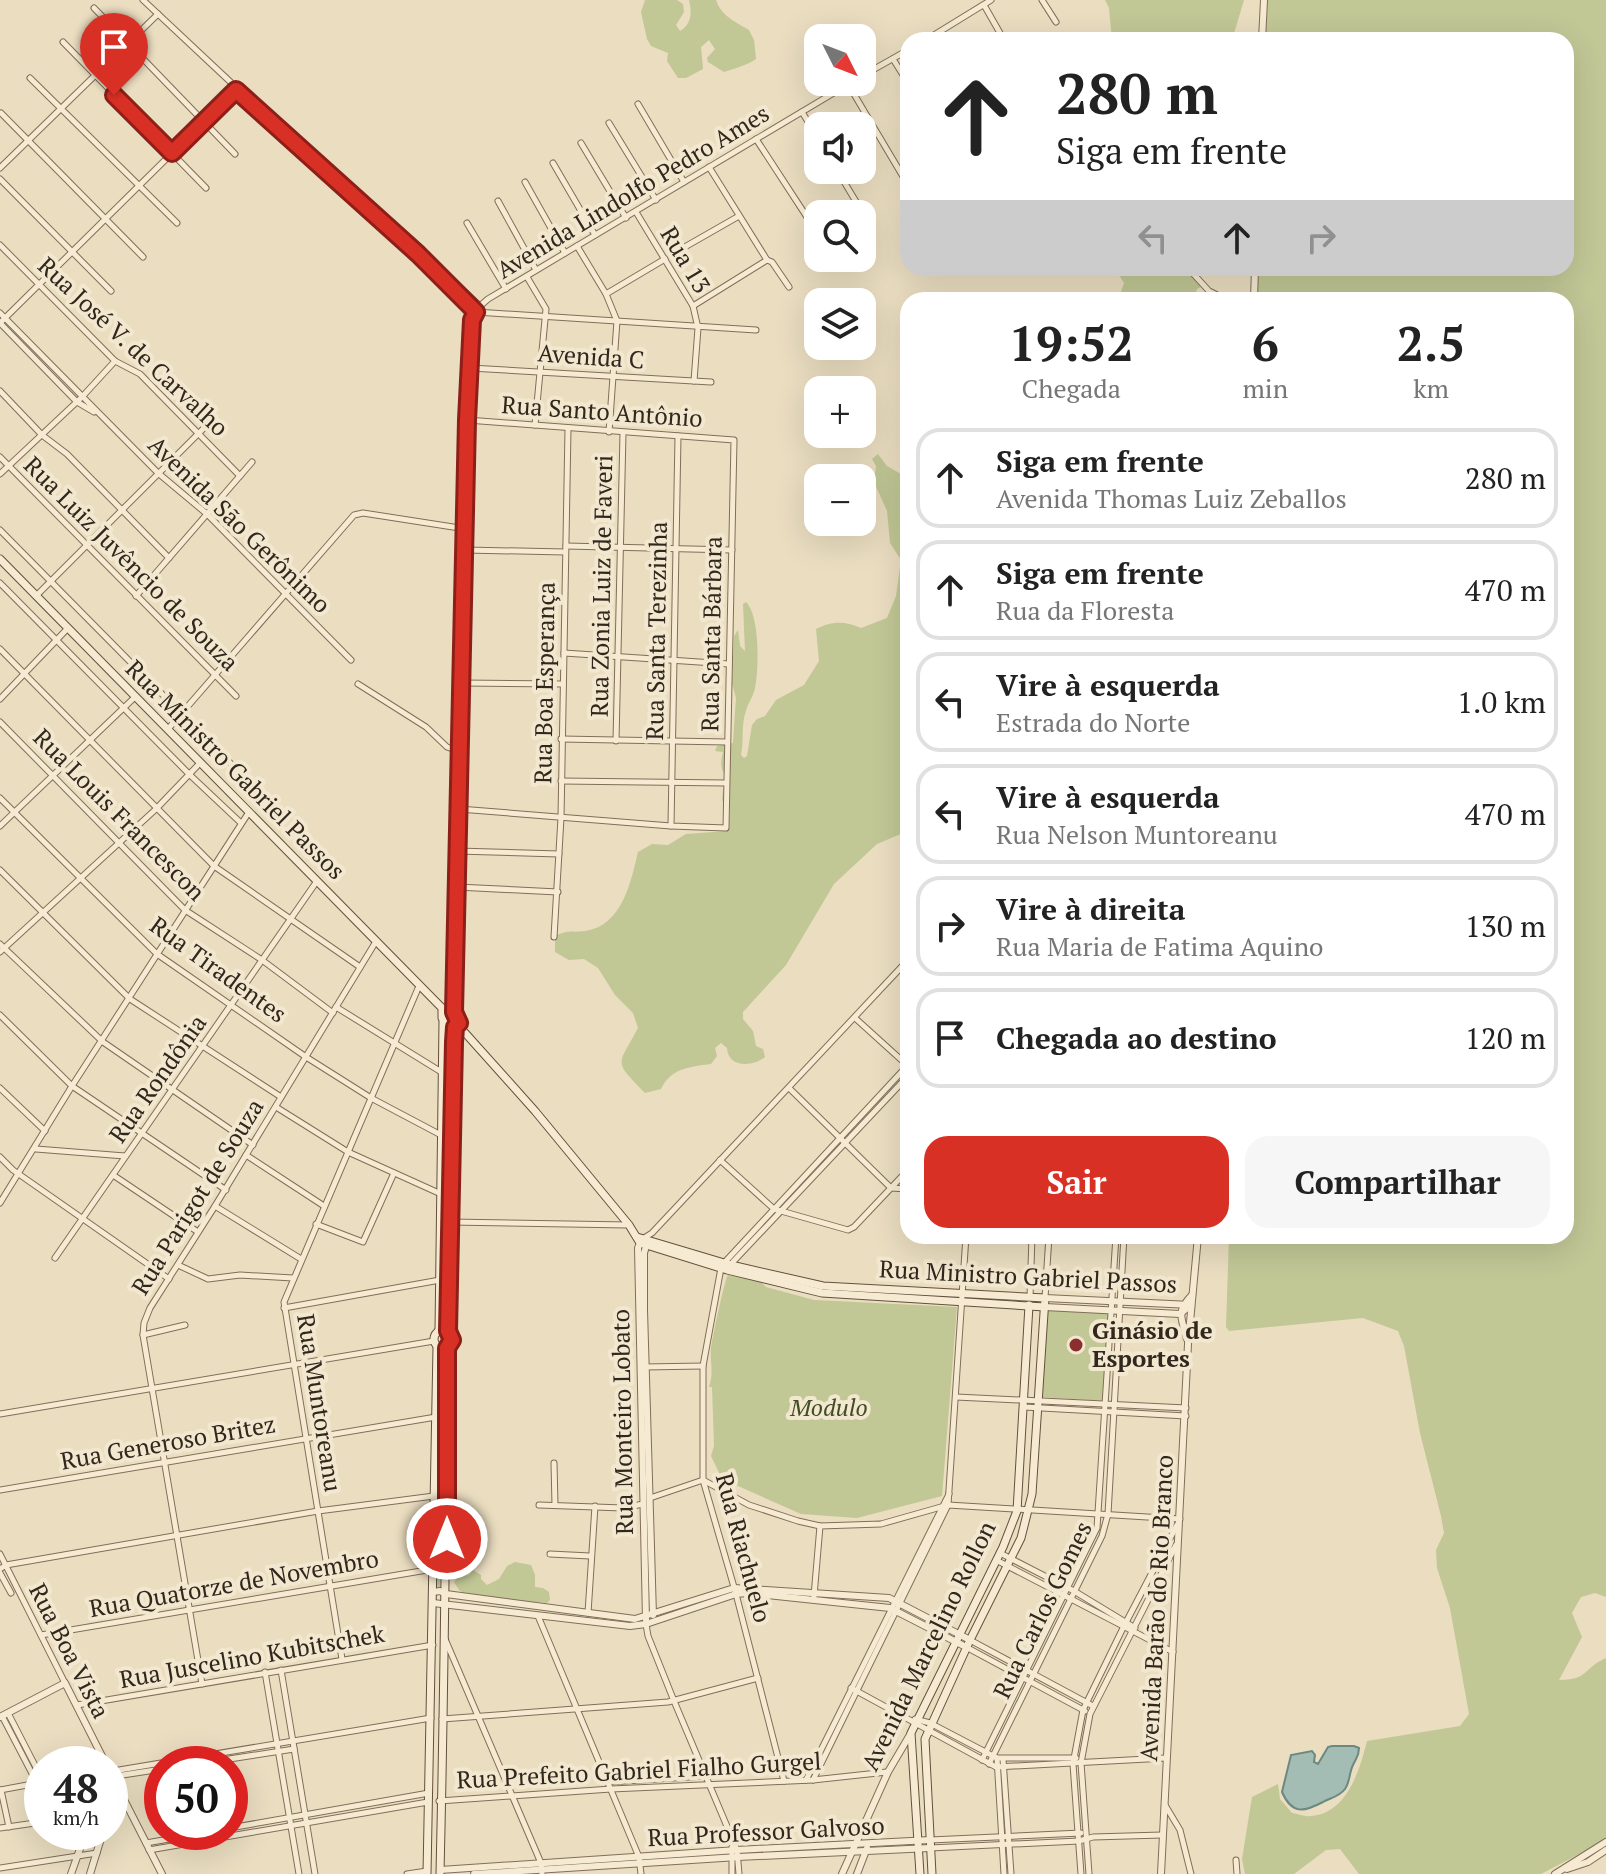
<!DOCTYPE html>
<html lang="pt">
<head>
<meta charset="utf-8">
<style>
  :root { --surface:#fff; --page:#f6f6f6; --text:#222; --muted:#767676; --line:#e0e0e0; --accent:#d93025 }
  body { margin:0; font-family:"PT Serif",serif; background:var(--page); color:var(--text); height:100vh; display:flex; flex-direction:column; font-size:30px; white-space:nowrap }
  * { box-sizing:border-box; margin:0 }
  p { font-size:26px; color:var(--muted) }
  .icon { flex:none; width:44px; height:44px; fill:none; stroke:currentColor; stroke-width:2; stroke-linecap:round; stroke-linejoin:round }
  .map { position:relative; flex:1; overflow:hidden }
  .drawer { position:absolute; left:900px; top:292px; width:674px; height:952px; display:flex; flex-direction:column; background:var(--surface); border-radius:24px; box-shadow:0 8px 32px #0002 }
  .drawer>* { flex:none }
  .guide { position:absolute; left:900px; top:32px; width:674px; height:244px; border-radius:24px; box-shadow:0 8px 32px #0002; background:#fff; color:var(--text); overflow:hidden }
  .needle { width:52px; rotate:132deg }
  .controls { position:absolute; left:804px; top:24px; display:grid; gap:16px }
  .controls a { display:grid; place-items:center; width:72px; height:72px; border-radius:16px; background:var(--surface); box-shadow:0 8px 32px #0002; font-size:40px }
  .speed { position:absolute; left:24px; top:1746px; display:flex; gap:16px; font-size:40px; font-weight:700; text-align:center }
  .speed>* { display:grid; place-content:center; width:104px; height:104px; border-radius:50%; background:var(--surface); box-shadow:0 8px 32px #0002; line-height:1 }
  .speed small { font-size:20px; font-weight:400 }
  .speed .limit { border:12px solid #d22; background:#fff; color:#111 }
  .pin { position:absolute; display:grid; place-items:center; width:68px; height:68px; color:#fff; margin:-82px -34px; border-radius:50% 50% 50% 0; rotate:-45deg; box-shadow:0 0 8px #0007 }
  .pin .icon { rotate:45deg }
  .me { position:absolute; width:88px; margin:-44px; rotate:0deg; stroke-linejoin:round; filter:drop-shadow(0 0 6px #0008) }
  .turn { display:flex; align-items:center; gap:28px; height:168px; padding:0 24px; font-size:36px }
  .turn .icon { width:104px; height:104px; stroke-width:2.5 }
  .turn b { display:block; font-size:56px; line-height:68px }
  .lanes { display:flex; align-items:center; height:76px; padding:0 24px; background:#0003; justify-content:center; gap:40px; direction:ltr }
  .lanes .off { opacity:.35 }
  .eta { display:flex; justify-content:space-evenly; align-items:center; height:136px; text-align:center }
  .eta b { font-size:48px; font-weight:800; line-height:56px }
  .action { display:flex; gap:16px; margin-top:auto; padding:16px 24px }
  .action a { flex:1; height:92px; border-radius:24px; background:var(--accent); color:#fff; font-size:32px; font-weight:800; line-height:92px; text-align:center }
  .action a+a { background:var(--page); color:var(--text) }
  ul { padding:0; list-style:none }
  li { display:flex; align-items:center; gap:24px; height:100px; margin:0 16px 12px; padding:0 8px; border:4px solid var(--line); border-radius:24px }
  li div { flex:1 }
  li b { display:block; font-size:30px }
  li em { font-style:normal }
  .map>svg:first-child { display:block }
</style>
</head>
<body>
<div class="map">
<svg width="1606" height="1874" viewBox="0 0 1606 1874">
  <rect width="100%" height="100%" fill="#eaddc0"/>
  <g fill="#c1c795">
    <path d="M645,0H677L683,4L684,12L676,25L680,31C692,24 692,12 689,0H716C721,16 736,22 749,30L754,40L756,59C750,64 733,69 724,72L708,62L707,58L715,49L709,40L701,47L703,69L686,78H678L667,61L668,53L651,46L647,39L641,12Z"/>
    <path d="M1105,0H1244L1232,40H1112L1109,8Z"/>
    <path d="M1264,0H1606V1597L1595,1593L1581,1597L1572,1613L1582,1637L1559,1680C1589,1680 1583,1668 1606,1658V1840L1541,1874H1359L1340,1849L1326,1850L1294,1874H1245L1242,1859L1252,1797L1278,1784L1280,1799L1292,1813C1298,1814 1305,1817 1311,1816C1347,1814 1360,1769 1367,1741L1460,1726L1469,1714L1450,1608L1437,1568L1436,1550L1444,1533L1441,1516L1420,1433L1404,1346L1398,1331L1363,1318L1229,1331L1226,1327L1229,1236H1566V300H1255L1256,268H1566V40H1263Z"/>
    <path d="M1101,268H1186L1203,286L1197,289L1194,300H1118L1124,283L1119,275Z"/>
    <path d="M878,454L887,466L908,478V831L877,844L834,884L786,965L743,1012V1019L753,1031L756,1046L763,1049L765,1057C753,1067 728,1068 727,1048L721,1043L715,1048L717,1056L711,1064C689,1067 671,1068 661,1089L645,1093C613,1059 617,1068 638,1028L633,1013L615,995L598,968L584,959L569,960L555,952V936C571,929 571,933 585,931C622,926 631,882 638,852L652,844L668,845L686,834L727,831L730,811L722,800L723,790L729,780C720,771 720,763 723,752L715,751L717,746L733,743L736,698L732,683L734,636L738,630L740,646L745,651L743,604L746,602C760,616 759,668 755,688C753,697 748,703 746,711C741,723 744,741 741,755L744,758L747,756L752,725L757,719L765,716L776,700L804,685L819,661L816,629C833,621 844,621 861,628L887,618L896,596L901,560L890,543L887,511L874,482L876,466L872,459Z"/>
    <path d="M728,1275L760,1281L766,1287L814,1300L957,1307L942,1496L857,1518L801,1514L722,1479L711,1456L714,1446L712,1387H709C714,1374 710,1362 711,1349C712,1340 725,1278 728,1275Z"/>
    <path d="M1047,1310L1109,1312L1105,1401L1039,1397Z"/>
    <path d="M440,1404H442L443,1424L440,1587H436Z"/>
    <path d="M515,1562L531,1565L535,1575V1587L543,1588L549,1592L550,1600L547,1603L469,1597L459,1590L454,1582L458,1577L469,1575L473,1570L481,1575V1579L487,1585L499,1579L507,1566Z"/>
  </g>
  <path fill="#a3bcb4" stroke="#6b8981" stroke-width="2" d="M1332,1746H1354L1359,1748C1359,1757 1356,1758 1353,1765C1349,1773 1350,1782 1345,1789C1339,1797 1330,1798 1323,1802C1304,1812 1292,1815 1282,1792L1291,1755L1312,1751L1315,1755L1314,1762L1318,1764L1328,1747Z"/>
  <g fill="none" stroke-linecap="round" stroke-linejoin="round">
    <defs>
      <g id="minor">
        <path d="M143,0L476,312"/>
        <path d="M1042,0L1056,22"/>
        <path d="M984,5L1004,40"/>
        <path d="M94,8L235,154"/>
        <path d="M940,32L945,40"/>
        <path d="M926,40L991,0"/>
        <path d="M63,42L206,188"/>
        <path d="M893,59L908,83"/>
        <path d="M862,76L908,50"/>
        <path d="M30,78L177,223"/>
        <path d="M848,84L908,185"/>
        <path d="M638,104L684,182"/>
        <path d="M802,112L818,138"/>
        <path d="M1,113L143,257"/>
        <path d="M609,123L656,200"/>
        <path d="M756,139L818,234"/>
        <path d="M581,143L626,218"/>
        <path d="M553,163L595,235"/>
        <path d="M709,167L767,260L772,262L789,287"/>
        <path d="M0,168L158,14"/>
        <path d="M837,170L861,210"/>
        <path d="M0,179L111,291"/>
        <path d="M525,182L565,253"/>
        <path d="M498,201L536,270"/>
        <path d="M636,212L693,306L698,328L694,381"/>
        <path d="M467,223L506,289"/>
        <path d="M0,245L115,361L140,374L240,476"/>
        <path d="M577,246L606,294L617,321L609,432"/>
        <path d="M676,252L739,216"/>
        <path d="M418,255L431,260L480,306"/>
        <path d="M1188,268L1209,291L1227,300"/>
        <path d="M527,277L546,309L535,425"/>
        <path d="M606,294L665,259"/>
        <path d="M693,306L767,260"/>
        <path d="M476,312L756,330"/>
        <path d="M0,313L158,473L207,514L351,660"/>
        <path d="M0,323L236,90"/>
        <path d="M0,323L77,402L94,412"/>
        <path d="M470,368L711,382"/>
        <path d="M0,391L42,435L67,454L169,558"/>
        <path d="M0,457L236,696"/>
        <path d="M0,474L82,397L115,361"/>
        <path d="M0,530L244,777"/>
        <path d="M566,546L732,550"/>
        <path d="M465,550L565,552"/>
        <path d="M0,583L190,775L241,823"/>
        <path d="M36,596L214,418"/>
        <path d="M136,596L252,462"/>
        <path d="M0,649L214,866L360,967"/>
        <path d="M564,653L729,664"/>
        <path d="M463,683L563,684"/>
        <path d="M358,684L426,727L447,747L461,752"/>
        <path d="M0,699L68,628"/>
        <path d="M0,722L185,910L262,960L333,1013"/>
        <path d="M168,729L354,515L363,513L466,529"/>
        <path d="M561,739L727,742"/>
        <path d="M616,741L623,433"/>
        <path d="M561,781L726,783"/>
        <path d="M0,798L157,954L306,1057L371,1098L441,1135"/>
        <path d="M459,809L671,826L726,828L734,440L467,420"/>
        <path d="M0,826L135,697"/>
        <path d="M671,826L678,436"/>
        <path d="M457,851L559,854"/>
        <path d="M0,870L130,999L281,1097"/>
        <path d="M457,887L558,892"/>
        <path d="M554,937L561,818L568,429"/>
        <path d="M0,944L103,1042L253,1145"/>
        <path d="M0,952L156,809L200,763"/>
        <path d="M336,1007L443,1073"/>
        <path d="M454,1012L467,420L472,320L480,306L488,299L852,82"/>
        <path d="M0,1015L72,1086L226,1190"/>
        <path d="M855,1018L907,1065"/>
        <path d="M0,1088L45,1131"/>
        <path d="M789,1088L891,1188L908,1189"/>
        <path d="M276,1107L348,1152L441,1194"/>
        <path d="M36,1149L125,1156"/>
        <path d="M246,1155L324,1206"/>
        <path d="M0,1157L13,1170L169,1279"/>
        <path d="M720,1160L774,1209L848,1230L854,1227L908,1170"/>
        <path d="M113,1175L198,1232"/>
        <path d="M0,1203L72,1086L249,812"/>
        <path d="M215,1206L301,1259"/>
        <path d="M450,1222L628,1225"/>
        <path d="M316,1224L363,1242L394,1173"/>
        <path d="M644,1238L652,1233L908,960"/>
        <path d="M55,1258L317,881"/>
        <path d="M178,1265L208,1279L240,1275L293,1278"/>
        <path d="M730,1265L908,1076"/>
        <path d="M1030,1297L1032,1236"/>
        <path d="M1045,1298L1049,1236"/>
        <path d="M284,1308L440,1280"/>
        <path d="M143,1335L185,1325"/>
        <path d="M644,1367L703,1366"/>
        <path d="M956,1397L1186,1408"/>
        <path d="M1024,1407L1186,1416"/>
        <path d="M0,1414L434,1341"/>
        <path d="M554,1463L555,1505"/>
        <path d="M0,1490L436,1417"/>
        <path d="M650,1498L703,1480L749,1505L798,1521L820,1526L881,1524L948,1505L1180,1519"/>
        <path d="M539,1505L623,1508L643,1504"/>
        <path d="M1000,1553L1074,1591L1135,1628"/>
        <path d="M0,1554L65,1683"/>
        <path d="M550,1554L590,1556"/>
        <path d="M996,1560L1173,1652"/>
        <path d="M0,1569L6,1565L318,1511L434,1496"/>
        <path d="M0,1573L11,1593"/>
        <path d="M814,1596L820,1526"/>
        <path d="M588,1613L595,1506"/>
        <path d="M538,1616L639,1857L641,1874"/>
        <path d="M646,1624L648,1636L674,1701L737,1850L739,1874"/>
        <path d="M41,1635L433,1569"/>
        <path d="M445,1639L541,1863L542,1874"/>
        <path d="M970,1640L1093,1706"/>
        <path d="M966,1647L1085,1711"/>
        <path d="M342,1659L284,1302L419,986"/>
        <path d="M281,1670L315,1874"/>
        <path d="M265,1672L299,1874"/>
        <path d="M202,1684L143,1335L144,1323L150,1308L215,1206L375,943"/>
        <path d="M851,1688L996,1767L1166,1758"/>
        <path d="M77,1705L433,1645"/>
        <path d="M8,1713L42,1779"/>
        <path d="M2,1716L37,1783"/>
        <path d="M442,1719L668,1702L758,1678"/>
        <path d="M915,1719L930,1723L997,1758H1076"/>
        <path d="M997,1758L1004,1874"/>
        <path d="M1003,1759L1011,1874"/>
        <path d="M982,1760L1097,1528L1116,1236"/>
        <path d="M197,1764L294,1749"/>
        <path d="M989,1764L1102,1536L1108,1514L1124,1236"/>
        <path d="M113,1771L431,1718"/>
        <path d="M116,1776L162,1769"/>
        <path d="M806,1780L949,1494"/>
        <path d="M813,1780L948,1505L966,1236"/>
        <path d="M784,1781L736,1594L703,1480V1366L721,1268L724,1263L908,1065"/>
        <path d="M608,1782L705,1776"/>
        <path d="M0,1790L38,1783"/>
        <path d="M1,1790L9,1827"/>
        <path d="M439,1801L611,1789L813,1780L887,1772"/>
        <path d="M1165,1805L1180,1830L1191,1874"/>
        <path d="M0,1828L42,1822"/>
        <path d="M230,1828L429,1793"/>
        <path d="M930,1840L1081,1833"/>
        <path d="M146,1843L210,1832"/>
        <path d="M930,1848L1079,1841L1093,1837L1162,1835"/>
        <path d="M149,1850L428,1802"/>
        <path d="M1236,1860L1237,1874"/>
        <path d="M0,1868L97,1853"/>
        <path d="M407,1874L427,1871"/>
        <path d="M732,1874V1847"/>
        <path d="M1081,1874L1073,1764L1083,1710L1123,1628L1177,1525"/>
        <path d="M1089,1874L1081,1763L1090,1714L1176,1545"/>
      </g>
      <g id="tertiary">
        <path d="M1262,40L1264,0"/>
        <path d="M1254,300L1255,268"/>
        <path d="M641,1241L638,1248L646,1620"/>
        <path d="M647,1243L644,1253V1310L653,1615"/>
        <path d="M1045,1298L1191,1305"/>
        <path d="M1045,1307L1180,1314L1191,1305"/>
        <path d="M1187,1339C1181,1317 1176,1312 1192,1295"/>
        <path d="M433,1592L440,1591L446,1594L635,1619L734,1588L889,1598L970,1640"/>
        <path d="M433,1603L630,1626L646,1624L736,1594L747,1593L890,1608L966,1647"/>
        <path d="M0,1717L65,1683L106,1764"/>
        <path d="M110,1769L116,1776L114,1783"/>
        <path d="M115,1782L162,1874"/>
        <path d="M110,1809L111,1785"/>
        <path d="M1567,1869L1588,1862L1606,1850"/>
        <path d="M440,1870L737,1850L930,1840"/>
        <path d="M71,1874L86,1832"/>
        <path d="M90,1874L103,1832"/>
        <path d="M474,1874L738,1857L930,1848"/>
        <path d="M842,1874L888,1772L911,1733"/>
        <path d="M857,1874L867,1848"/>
        <path d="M1161,1874L1188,1344L1198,1236"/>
        <path d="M1555,1874L1606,1842"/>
      </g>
      <g id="secondary">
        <path d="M0,559L442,1008H449L457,1014L459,1023L455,1027L450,1026L442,1018V1008"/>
        <path d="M458,1025L535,1111L629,1225L640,1243L727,1270L822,1293L1045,1307"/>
        <path d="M637,1237L731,1265L823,1286L1045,1298L1032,1494L1021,1538L970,1640L925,1739L932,1874"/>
        <circle cx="443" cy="1339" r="9"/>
        <path d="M439,1331L443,1021"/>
        <path d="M448,1331L455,1027"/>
        <path d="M427,1874L437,1347"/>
        <path d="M440,1874C444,1699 446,1523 447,1348"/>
        <path d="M920,1874L911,1733L1003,1547L1017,1511L1029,1305"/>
      </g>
    </defs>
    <use href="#minor" stroke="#816e59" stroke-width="7"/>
    <use href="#tertiary" stroke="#816e59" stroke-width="8"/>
    <use href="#secondary" stroke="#63503d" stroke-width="9"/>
    <use href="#minor" stroke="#f6ebd2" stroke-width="5"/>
    <use href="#tertiary" stroke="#f6ebd2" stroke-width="6"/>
    <use href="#secondary" stroke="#f6ebd2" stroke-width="7"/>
  </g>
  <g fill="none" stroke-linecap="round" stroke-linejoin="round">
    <defs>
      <path id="route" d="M114,95L172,153L236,90L418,254L476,312L472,320L467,420L454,1012L459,1023L455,1027L454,1042L448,1331L452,1340L447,1348V1539"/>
    </defs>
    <use href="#route" stroke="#8d1f18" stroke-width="20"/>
    <use href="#route" stroke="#d93025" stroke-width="14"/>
  </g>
  <circle fill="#8c2e30" stroke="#f2e7cf" stroke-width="3" cx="1076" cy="1345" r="8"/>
  <g text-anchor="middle" stroke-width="8" stroke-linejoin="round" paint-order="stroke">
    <g font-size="24" fill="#32271d" stroke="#f2e7cf">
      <text transform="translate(633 192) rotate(-31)" y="8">Avenida Lindolfo Pedro Ames</text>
      <text transform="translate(685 260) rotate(59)" y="8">Rua 13</text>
      <text transform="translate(133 347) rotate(43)" y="8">Rua José V. de Carvalho</text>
      <text transform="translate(591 357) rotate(4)" y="8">Avenida C</text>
      <text transform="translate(602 412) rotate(4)" y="8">Rua Santo Antônio</text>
      <text transform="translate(239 525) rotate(44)" y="8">Avenida São Gerônimo</text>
      <text transform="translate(131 564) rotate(45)" y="8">Rua Luiz Juvêncio de Souza</text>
      <text transform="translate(602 586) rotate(-89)" y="8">Rua Zonia Luiz de Faveri</text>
      <text transform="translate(657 631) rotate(-89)" y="8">Rua Santa Terezinha</text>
      <text transform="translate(712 634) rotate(-89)" y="8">Rua Santa Bárbara</text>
      <text transform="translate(545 683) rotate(-89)" y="8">Rua Boa Esperança</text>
      <text transform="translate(235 770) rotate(45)" y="8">Rua Ministro Gabriel Passos</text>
      <text transform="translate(119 815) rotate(45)" y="8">Rua Louis Francescon</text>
      <text transform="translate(218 970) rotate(36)" y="8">Rua Tiradentes</text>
      <text transform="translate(158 1079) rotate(-55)" y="8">Rua Rondônia</text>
      <text transform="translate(198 1197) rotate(-58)" y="8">Rua Parigot de Souza</text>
      <text transform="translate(1028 1277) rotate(3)" y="8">Rua Ministro Gabriel Passos</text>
      <text transform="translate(319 1403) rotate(81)" y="8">Rua Muntoreanu</text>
      <text transform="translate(623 1422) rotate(-91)" y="8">Rua Monteiro Lobato</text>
      <text transform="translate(168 1443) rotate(-10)" y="8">Rua Generoso Britez</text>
      <text transform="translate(743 1548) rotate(75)" y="8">Rua Riachuelo</text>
      <text transform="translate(234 1584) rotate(-10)" y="8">Rua Quatorze de Novembro</text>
      <text transform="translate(1157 1608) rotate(-87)" y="8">Avenida Barão do Rio Branco</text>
      <text transform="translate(1043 1610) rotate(-64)" y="8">Rua Carlos Gomes</text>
      <text transform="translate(929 1646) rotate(-64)" y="8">Avenida Marcelino Rollon</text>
      <text transform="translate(69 1651) rotate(63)" y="8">Rua Boa Vista</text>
      <text transform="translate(252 1657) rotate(-10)" y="8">Rua Juscelino Kubitschek</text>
      <text transform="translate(639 1771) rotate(-3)" y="8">Rua Prefeito Gabriel Fialho Gurgel</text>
      <text transform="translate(766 1832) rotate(-3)" y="8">Rua Professor Galvoso</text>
    </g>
    <g font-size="24" font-weight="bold" fill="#32271d" stroke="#f2e7cf" text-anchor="start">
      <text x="1092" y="1339">Ginásio de<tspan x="1092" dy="28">Esportes</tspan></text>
    </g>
    <g font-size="24" font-style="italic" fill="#434d25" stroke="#f2e7cf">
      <text x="829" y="1416">Modulo</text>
    </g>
  </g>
</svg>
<div class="controls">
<a><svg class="needle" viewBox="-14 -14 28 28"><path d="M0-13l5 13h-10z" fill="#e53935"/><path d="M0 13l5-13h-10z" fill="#767676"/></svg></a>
<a><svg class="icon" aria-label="sound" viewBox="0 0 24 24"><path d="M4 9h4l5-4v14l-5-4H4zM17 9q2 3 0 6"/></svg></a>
<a><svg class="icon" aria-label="search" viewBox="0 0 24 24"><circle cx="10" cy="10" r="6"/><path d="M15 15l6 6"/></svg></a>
<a><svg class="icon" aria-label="layers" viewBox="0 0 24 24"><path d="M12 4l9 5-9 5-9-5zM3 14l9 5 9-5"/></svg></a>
<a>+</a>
<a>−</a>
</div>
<div class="speed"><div>48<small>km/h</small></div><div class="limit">50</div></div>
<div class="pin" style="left:114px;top:95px;background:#d93025"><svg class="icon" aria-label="arrive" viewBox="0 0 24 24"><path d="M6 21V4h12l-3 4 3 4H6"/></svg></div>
<svg class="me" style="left:447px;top:1539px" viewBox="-20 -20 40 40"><circle r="17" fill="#d93025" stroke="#fff" stroke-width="3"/><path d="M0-11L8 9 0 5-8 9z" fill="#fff"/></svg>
<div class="guide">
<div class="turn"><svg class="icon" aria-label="ahead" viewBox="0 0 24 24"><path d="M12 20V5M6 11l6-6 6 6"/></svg><div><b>280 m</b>Siga em frente</div></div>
<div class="lanes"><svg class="icon off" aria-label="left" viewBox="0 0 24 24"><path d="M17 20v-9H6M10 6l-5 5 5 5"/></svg><svg class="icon" aria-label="ahead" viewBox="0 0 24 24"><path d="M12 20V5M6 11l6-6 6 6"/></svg><svg class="icon off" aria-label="right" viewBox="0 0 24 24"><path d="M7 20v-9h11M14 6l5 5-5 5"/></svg></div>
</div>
<section class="drawer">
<div class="eta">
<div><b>19:52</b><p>Chegada</p></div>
<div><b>6</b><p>min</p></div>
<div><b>2.5</b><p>km</p></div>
</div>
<ul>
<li><svg class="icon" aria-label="ahead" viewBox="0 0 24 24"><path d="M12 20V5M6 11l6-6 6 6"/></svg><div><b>Siga em frente</b><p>Avenida Thomas Luiz Zeballos</p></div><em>280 m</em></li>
<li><svg class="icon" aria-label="ahead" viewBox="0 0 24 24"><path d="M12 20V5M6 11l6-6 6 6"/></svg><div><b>Siga em frente</b><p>Rua da Floresta</p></div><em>470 m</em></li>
<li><svg class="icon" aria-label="left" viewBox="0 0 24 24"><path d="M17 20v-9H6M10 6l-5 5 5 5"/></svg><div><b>Vire à esquerda</b><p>Estrada do Norte</p></div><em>1.0 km</em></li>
<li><svg class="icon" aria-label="left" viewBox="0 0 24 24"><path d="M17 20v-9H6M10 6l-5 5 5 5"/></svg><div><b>Vire à esquerda</b><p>Rua Nelson Muntoreanu</p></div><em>470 m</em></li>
<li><svg class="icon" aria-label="right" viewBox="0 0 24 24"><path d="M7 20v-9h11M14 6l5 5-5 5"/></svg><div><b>Vire à direita</b><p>Rua Maria de Fatima Aquino</p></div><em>130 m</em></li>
<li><svg class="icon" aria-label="arrive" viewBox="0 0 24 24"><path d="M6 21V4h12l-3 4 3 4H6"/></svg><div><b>Chegada ao destino</b></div><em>120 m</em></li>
</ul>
<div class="action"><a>Sair</a><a>Compartilhar</a></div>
</section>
</div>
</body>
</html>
